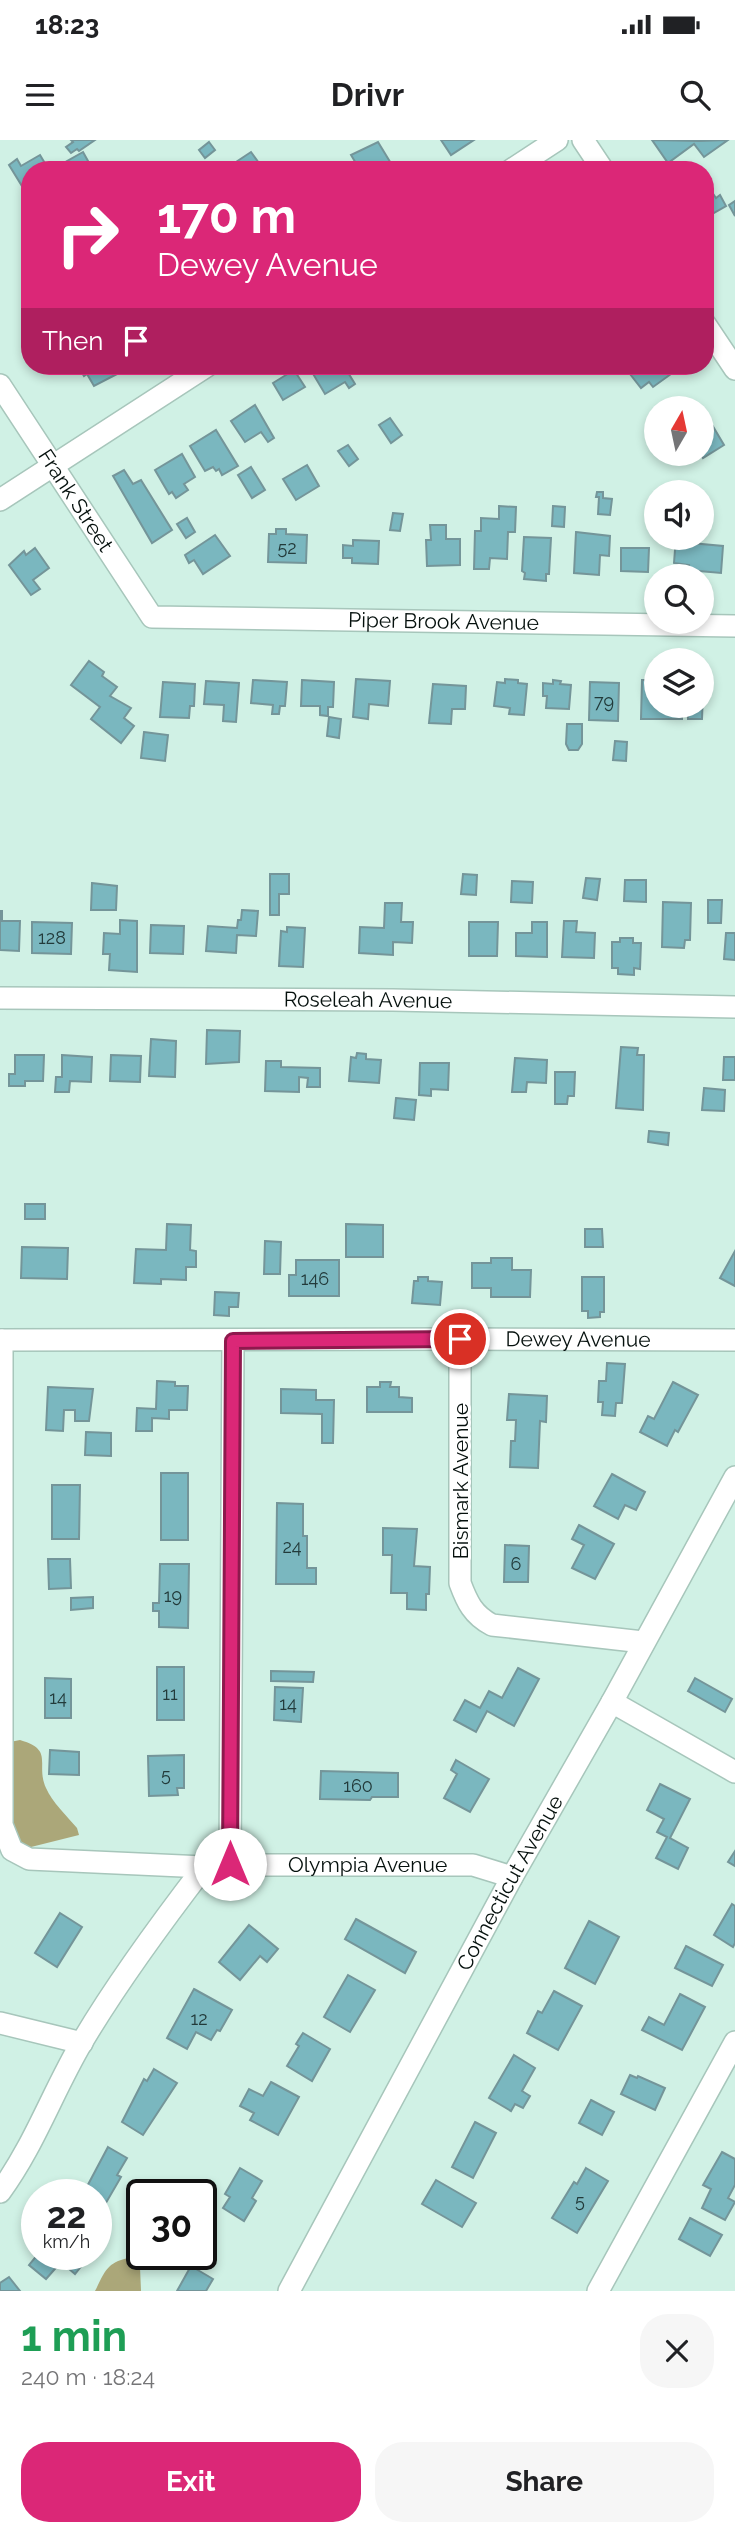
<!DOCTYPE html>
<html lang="en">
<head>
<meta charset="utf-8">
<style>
  :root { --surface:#fff; --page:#f6f6f6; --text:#202124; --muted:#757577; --accent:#db2777 }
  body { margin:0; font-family:Raleway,sans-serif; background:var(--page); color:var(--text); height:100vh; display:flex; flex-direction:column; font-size:26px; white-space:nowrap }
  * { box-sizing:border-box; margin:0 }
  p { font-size:23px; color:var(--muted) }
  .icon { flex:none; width:38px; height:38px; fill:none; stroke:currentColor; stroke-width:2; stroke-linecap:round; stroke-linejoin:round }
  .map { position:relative; height:2151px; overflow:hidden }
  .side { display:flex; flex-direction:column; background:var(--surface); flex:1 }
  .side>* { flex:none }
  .hud { position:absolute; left:21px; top:21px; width:693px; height:214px; border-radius:28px; box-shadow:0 4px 10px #0003; background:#db2777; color:#fff; overflow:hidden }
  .needle { width:46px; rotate:9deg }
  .controls { position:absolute; left:644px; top:256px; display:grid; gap:14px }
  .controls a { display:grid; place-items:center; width:70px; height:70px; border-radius:50%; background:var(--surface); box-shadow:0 4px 10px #0003; font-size:35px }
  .speed { position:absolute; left:21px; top:2039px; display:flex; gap:14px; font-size:35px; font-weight:700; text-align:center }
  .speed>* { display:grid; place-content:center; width:91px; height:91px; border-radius:50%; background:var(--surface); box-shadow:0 4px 10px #0003; line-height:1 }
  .speed small { font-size:18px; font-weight:400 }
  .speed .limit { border:4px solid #111; border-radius:10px; background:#fff; color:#111 }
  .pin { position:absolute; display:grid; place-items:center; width:60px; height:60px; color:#fff; margin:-30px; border:4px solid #fff; border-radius:50%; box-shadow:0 2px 7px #0007 }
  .me { position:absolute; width:77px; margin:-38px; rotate:0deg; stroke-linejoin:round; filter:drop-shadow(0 0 5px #0008) }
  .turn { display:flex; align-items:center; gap:24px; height:147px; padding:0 21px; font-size:32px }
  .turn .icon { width:91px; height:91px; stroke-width:2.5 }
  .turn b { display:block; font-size:49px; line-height:60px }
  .then { display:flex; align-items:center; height:66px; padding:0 21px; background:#0003; gap:14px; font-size:26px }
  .round { display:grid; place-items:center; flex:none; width:74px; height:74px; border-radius:28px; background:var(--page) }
  .summary { display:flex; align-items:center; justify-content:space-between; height:119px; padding:0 21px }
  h1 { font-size:42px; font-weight:700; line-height:52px; color:#1e9e55 }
  .cta { display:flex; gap:14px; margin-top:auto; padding:14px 21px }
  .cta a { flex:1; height:80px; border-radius:28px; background:var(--accent); color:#fff; font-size:28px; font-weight:700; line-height:80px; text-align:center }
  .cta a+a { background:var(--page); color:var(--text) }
  .status { display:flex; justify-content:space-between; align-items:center; height:49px; padding:0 35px; background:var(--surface); direction:ltr }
  .status svg { height:19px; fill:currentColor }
  header { display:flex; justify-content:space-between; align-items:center; height:91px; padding:0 21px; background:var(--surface); font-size:32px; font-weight:700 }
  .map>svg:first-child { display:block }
</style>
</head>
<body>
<div class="status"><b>18:23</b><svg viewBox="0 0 49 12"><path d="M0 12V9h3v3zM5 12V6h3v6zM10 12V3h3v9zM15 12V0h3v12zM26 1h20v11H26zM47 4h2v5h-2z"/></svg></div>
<header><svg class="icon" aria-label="menu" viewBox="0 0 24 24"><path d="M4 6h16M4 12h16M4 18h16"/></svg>Drivr<svg class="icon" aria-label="search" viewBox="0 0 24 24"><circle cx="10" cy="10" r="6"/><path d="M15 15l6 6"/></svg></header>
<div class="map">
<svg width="735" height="2151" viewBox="0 0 735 2151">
  <rect width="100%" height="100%" fill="#d0f1e5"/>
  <g fill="#aba779">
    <path d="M20,1600C55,1610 35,1624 46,1648C52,1662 67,1676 77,1688L79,1695L31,1707H24L0,1698V1604Z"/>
    <path d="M128,2118L140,2127L141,2151H95C105,2132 106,2123 128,2118Z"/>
  </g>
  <g fill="#7ab7bf" stroke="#749599" stroke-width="2">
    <path d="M71,0H95L79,11L77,9L71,13L66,7L73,2Z"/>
    <path d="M441,0H474L451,15Z"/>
    <path d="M652,0L699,1L728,0L704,17L694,4L668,23Z"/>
    <path d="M209,2L215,10L205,18L199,10Z"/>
    <path d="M378,2L395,30H360L351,15Z"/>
    <path d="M83,12L93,30H65L62,24Z"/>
    <path d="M251,12L264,30H237L233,24Z"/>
    <path d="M40,15L49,30H30V49L25,51L9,25L17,19L21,26Z"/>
    <path d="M705,42L716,58L720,55L726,66L705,78Z"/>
    <path d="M735,61V76L729,65Z"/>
    <path d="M78,226H112L117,234L94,246L87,234L84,236Z"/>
    <path d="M344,226L355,244L349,248L345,242L325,254L309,227Z"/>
    <path d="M641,226H682L653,247L649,242L641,248L630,234Z"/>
    <path d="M294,230L305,247L283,260L273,243Z"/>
    <path d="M255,265L274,298L268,302L261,292L245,302L231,281Z"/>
    <path d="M390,278L402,295L391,303L379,285Z"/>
    <path d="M708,278L724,305L703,318L700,313L702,282Z"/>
    <path d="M216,290L238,326L222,335L219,329L216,331L213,327L205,331L190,306Z"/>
    <path d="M348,305L358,319L349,326L338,311Z"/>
    <path d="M182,314L195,337L184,344L188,350L176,358L172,352L169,354L155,330Z"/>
    <path d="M307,325L319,346L296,360L283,339Z"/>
    <path d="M251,327L265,350L252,358L238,335Z"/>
    <path d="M124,330L133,344L141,340L172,390L152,403L113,336Z"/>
    <path d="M597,352H603V358L612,359L610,375L598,374L599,357H596Z"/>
    <path d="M499,366L516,367L515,392H508L507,419L490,418L489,429H474L475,391H481V378L499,379Z"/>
    <path d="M553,366L565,367L564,387L552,386Z"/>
    <path d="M393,373L403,374L400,391L390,390Z"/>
    <path d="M187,378L195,392L186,398L177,384Z"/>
    <path d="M430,385H446V399H460V425L427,426L426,400H431Z"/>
    <path d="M276,389H286V394L307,395L306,423L268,422L269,394H276Z"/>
    <path d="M576,392L610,396L609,416L600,415L599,435L574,433Z"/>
    <path d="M215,395L230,416L203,434L194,420L189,423L185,415Z"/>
    <path d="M524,397L551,398L549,434H546V441L524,439L525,433L522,431Z"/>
    <path d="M676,397H691V403L723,406L721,433L688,430L689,425L674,423Z"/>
    <path d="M353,400L379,401L378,424L352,423V418H343V405L353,406Z"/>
    <path d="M35,408L49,428L33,440L40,449L31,455L9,425L24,411L26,415Z"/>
    <path d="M621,408H649L648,432L621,431Z"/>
    <path d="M89,521L104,532L102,536L117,547L110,556L131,568L124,578L134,586L121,603L91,579L100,567L71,545Z"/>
    <path d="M356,539L390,541L388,566L369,564L368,579L353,577Z"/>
    <path d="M505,539L518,540V543L527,544L524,575L509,574L510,568L494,566L497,542L505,543Z"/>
    <path d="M253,540L287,542L285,566H280L279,574H272L273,565L251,563Z"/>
    <path d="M302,540L334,542L333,567H328V576L320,575V566H301Z"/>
    <path d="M553,540L561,541L560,544L571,545L569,569L546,568L547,556H543V543L553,544Z"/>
    <path d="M642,540H656V565H702L703,553L702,579H688V571L682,570V579H641Z"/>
    <path d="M206,541L239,543L236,582L223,581L224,565L204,564Z"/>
    <path d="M163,542L195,544L194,566H190L189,578L160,577Z"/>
    <path d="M590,542L619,543L618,581L589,580Z"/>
    <path d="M433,544L466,546L465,569H452L451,584L429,583Z"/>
    <path d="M329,577L341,579L339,598L327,596Z"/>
    <path d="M567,584H582V604L578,610H569L566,604Z"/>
    <path d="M144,592L168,595L165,621L141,618Z"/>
    <path d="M615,601L627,602L626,621L613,620Z"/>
    <path d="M270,734H289V754H279V775H270Z"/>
    <path d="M463,734L477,735L476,755L461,754Z"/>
    <path d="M586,738L600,739L597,760L583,758Z"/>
    <path d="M625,740H646V762L624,761Z"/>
    <path d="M512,741L533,742L532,763L511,762Z"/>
    <path d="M92,743L117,746L116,770H91Z"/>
    <path d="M708,760H722L721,783H708Z"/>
    <path d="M663,762L691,763L690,800H685L684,808L662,807Z"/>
    <path d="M385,763H402L401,782H413L412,803L393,802V815L359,813L360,787L384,788Z"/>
    <path d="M242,770L258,771L256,796L237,795L236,813L206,811L208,786L237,788L238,780H241Z"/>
    <path d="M0,771H2V781H20L19,811L0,810Z"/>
    <path d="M120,780L137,781V832L109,830L110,814H103L104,793L120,794Z"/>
    <path d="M564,781H577L576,792L595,793L594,818L562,817Z"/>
    <path d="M32,782L72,783L71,814L32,813Z"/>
    <path d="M469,782H498L497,816H469Z"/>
    <path d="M532,782H547V817L516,816V793H532Z"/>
    <path d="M151,785L184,786L183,814L150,813Z"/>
    <path d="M287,787L305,788L303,827L279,826L281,791L287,792Z"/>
    <path d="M726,793H735V820L724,819Z"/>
    <path d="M620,798H633V803H641L640,829L634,828V835L618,834V828H612V802H620Z"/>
    <path d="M207,890L240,891L239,922L206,924Z"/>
    <path d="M151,899L176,901L175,937L149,936Z"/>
    <path d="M621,907L638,908L637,915H644L643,970L616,968Z"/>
    <path d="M357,913L366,914V919L381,920L379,943L349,941L351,917L356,918Z"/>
    <path d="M15,915H44L43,941H25V946H9V934H15Z"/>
    <path d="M62,915L92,917L91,942L70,941L69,952H55L56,937H62Z"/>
    <path d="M111,915L141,916L140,942L110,941Z"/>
    <path d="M724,917H735V940H723Z"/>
    <path d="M515,918L547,920L546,943L527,942L526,952H512Z"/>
    <path d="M266,921H281V927L320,928V947H307L308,938L299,937V952L265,951Z"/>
    <path d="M420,923H449L448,950L431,949V956L419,955Z"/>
    <path d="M555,932H575L574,956H568L567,964H555Z"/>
    <path d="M704,948L725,950L724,971L702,970Z"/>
    <path d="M396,958L416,960L414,980L394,978Z"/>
    <path d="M649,991L669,993L668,1005L648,1002Z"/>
    <rect x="25" y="1064" width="20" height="15"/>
    <path d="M167,1084L191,1085L190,1110L196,1111V1127H186V1140L161,1139V1144L134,1143L136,1109L166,1110Z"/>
    <path d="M346,1084L383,1085V1117H346Z"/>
    <path d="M585,1089H602L603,1107H585Z"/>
    <path d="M265,1101L281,1102L280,1134H264Z"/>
    <path d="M22,1107L68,1108L67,1139L21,1138Z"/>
    <path d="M735,1111V1146L720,1138Z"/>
    <path d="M491,1118H512V1130H531L530,1157H491V1148H472V1123H491Z"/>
    <path d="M296,1120H339V1156H289V1135H296Z"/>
    <path d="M418,1137H428V1141L442,1142L440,1165L412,1163L414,1141H418Z"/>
    <path d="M582,1137H604V1172H600V1177L588,1178V1171H582Z"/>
    <path d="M215,1152L239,1153L238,1167H229V1176L214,1175Z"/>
    <path d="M607,1223L625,1224L622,1263H616L615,1276L602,1275L603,1262H598L599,1241H606Z"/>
    <path d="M157,1241L175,1242V1246H188L187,1270H169V1279L152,1278V1291H136L137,1268L156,1269Z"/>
    <path d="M380,1242H391L390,1247H399V1257L412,1258V1272H367V1247H380Z"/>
    <path d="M673,1242L698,1255L678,1292L675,1290L667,1306L640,1292L648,1276L654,1279Z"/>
    <path d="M48,1247L93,1249L89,1281H75V1270H64L63,1291L46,1290Z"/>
    <path d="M281,1249L316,1250V1260H334L333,1303H322V1274L281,1273Z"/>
    <path d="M509,1254L547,1256L546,1282L540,1281L538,1328L510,1327L511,1301H515L516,1280H507Z"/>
    <path d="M86,1292L111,1293V1316L85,1315Z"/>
    <rect x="161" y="1333" width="27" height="67"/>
    <path d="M612,1334L645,1352L636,1370L625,1365L618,1379L594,1366Z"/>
    <path d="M52,1345H80L79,1399H52Z"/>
    <path d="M277,1363L303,1364V1396H307V1428H316V1444H276Z"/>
    <path d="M579,1385L614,1404L595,1439L572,1428L584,1405L572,1399Z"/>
    <path d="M383,1388L417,1389L414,1426L430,1427L429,1454H426V1470L407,1469V1453H391L392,1415H383Z"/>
    <path d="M505,1405L529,1406L528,1442H504Z"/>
    <path d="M48,1419H70L71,1448L49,1449Z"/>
    <path d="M160,1424H189L188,1488L159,1487V1471H153V1463H159Z"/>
    <path d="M93,1457V1468L71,1470V1458Z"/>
    <rect x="157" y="1527" width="27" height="53"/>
    <path d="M518,1528L539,1539L514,1586L487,1571L476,1592L454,1580L465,1560L480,1568L489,1551L502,1558Z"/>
    <path d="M271,1531L314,1532L313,1542L271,1541Z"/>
    <path d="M45,1538L71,1539V1578H45Z"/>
    <path d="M695,1538L732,1559L725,1572L688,1551Z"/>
    <path d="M275,1547L303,1548L301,1582L274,1580Z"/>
    <path d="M50,1610L79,1612V1635L49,1634Z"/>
    <path d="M184,1615V1648H177L178,1655L149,1656L148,1616Z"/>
    <path d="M456,1620L489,1639L470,1672L444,1658L457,1634L451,1630Z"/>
    <path d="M321,1631L398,1633V1657H372L370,1660L320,1659Z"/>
    <path d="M660,1644L690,1659L670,1698L688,1708L678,1729L656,1718L667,1697L657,1692L664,1679L647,1670Z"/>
    <path d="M735,1711V1726L728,1722Z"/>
    <path d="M732,1764L735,1766V1803L733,1807L714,1795Z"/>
    <path d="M60,1773L82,1787L57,1827L35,1813Z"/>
    <path d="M356,1779L416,1812L405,1833L345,1799Z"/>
    <path d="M589,1781L619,1797L595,1844L565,1828Z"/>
    <path d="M249,1785L278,1809L267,1822L260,1816L240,1840L219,1822Z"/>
    <path d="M686,1806L723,1825L712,1846L675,1828Z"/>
    <path d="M348,1835L375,1850L350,1892L324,1877Z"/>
    <path d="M194,1849L232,1870L220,1891L217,1890L211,1900L196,1892L187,1909L167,1898Z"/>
    <path d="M554,1851L582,1866L558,1910L527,1893L538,1871L542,1873Z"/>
    <path d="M680,1854L705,1867L682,1910L642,1890L649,1877L664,1885Z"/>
    <path d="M303,1893L330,1909L312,1941L287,1926L299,1906L296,1904Z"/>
    <path d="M514,1915L535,1928L522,1951L530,1956L523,1968L515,1964L511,1971L489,1958Z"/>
    <path d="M154,1929L177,1943L143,1995L122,1982L144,1939L147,1941Z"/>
    <path d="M630,1935L637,1938L638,1936L665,1948L655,1970L621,1954Z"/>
    <path d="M271,1942L299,1957L278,1995L250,1980L254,1973L240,1966L249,1949L263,1956Z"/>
    <path d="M591,1960L614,1972L602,1995L579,1983Z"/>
    <path d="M475,1982L496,1993L473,2038L452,2027Z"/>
    <path d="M108,2007L127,2018L117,2035L121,2037L103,2068L96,2064V2054H83Z"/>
    <path d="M722,2012L735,2019V2045L728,2058L735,2062L725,2080L702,2068L711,2049L703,2045Z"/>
    <path d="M240,2028L262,2041L252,2058L256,2061L244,2081L223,2068L230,2057L225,2054Z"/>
    <path d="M586,2028L608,2041L577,2093L552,2078L574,2042L577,2044Z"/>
    <path d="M436,2040L476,2063L462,2087L422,2064Z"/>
    <path d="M690,2078L722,2095L710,2116L679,2099Z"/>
    <path d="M38,2114H91L75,2134L61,2122L46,2139L29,2125Z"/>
    <path d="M191,2126L213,2139L206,2151H177Z"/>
    <path d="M9,2137L20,2151H0V2143Z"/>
  </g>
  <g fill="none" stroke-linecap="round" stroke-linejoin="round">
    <defs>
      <g id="minor">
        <path d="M583,0L603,30"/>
        <path d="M511,30L557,0"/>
        <path d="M705,184L735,229"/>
        <path id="s1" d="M0,245L152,477L735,486"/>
        <path d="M0,360L207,226"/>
        <path id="s2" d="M0,858L393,860L735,867"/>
        <path d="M460,1199V1443C467,1462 473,1475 492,1485L643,1502"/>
        <path id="s3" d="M0,1200L460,1199L735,1200"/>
        <path id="s4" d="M2,1200V1685L12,1710L29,1719L204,1727L230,1725H473L512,1737"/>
        <path d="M612,1562L735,1632"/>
        <path d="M230,1725L233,1201"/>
        <path d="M0,1883L82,1903"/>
        <path d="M0,2052C34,2006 53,1951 82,1902C118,1841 161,1783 204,1727"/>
        <path id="s5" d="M289,2151L512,1737L612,1562L735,1337"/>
        <path d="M598,2151L735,1902"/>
      </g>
    </defs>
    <use href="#minor" stroke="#a7c6bb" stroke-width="24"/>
    <use href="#minor" stroke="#fff" stroke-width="21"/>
  </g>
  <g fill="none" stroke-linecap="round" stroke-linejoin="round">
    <defs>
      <path id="route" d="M230,1724L233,1201L460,1199"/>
    </defs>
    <use href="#route" stroke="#8e194d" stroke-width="18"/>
    <use href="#route" stroke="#db2777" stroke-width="12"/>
  </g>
  <g text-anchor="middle" stroke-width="6" stroke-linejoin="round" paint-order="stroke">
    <g font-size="18" fill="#223a3a">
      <text x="287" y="414">52</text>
      <text x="604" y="568">79</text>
      <text x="52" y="804">128</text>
      <text x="315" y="1145">146</text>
      <text x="292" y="1413">24</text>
      <text x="516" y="1430">6</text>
      <text x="173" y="1462">19</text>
      <text x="170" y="1560">11</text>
      <text x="58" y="1564">14</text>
      <text x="288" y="1570">14</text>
      <text x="166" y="1641">5</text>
      <text x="358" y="1652">160</text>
      <text x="199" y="1885">12</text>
      <text x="580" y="2067">5</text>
    </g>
    <g font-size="21" fill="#05100d" stroke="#fff">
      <text dy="7" stroke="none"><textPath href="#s1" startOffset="138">Frank Street</textPath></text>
      <text dy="7" stroke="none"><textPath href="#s1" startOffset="569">Piper Brook Avenue</textPath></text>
      <text dy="7" stroke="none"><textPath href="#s2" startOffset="368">Roseleah Avenue</textPath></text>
      <text dy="7" stroke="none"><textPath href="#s3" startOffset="578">Dewey Avenue</textPath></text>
      <text transform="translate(461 1341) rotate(-90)" y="7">Bismark Avenue</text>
      <text dy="7" stroke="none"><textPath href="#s4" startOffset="870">Olympia Avenue</textPath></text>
      <text dy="7" stroke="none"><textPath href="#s5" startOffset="464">Connecticut Avenue</textPath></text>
    </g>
  </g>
</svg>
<div class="controls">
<a><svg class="needle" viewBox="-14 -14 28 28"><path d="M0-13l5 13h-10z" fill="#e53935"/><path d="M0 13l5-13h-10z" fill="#757577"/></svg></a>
<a><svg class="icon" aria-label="sound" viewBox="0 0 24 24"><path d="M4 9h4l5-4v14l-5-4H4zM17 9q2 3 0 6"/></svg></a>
<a><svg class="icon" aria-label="search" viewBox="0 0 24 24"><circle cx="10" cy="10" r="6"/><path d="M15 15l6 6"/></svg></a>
<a><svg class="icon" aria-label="layers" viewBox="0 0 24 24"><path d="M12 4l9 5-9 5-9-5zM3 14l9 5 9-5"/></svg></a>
</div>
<div class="speed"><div>22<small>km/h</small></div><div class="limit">30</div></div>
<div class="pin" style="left:460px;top:1199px;background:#d93025"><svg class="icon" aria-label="arrive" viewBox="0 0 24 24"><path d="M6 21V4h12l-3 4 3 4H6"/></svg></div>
<svg class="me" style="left:230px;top:1724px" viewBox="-20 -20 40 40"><circle r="19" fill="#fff"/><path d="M0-13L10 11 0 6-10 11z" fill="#db2777"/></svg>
<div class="hud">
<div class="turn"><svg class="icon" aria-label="right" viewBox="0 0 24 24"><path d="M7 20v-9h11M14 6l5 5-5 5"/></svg><div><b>170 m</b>Dewey Avenue</div></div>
<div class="then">Then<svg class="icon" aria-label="arrive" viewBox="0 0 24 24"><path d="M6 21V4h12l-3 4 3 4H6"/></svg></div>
</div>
</div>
<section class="side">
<div class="summary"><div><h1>1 min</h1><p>240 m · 18:24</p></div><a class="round"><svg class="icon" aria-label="close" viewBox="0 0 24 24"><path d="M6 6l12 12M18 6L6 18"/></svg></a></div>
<div class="cta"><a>Exit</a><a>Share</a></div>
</section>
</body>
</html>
